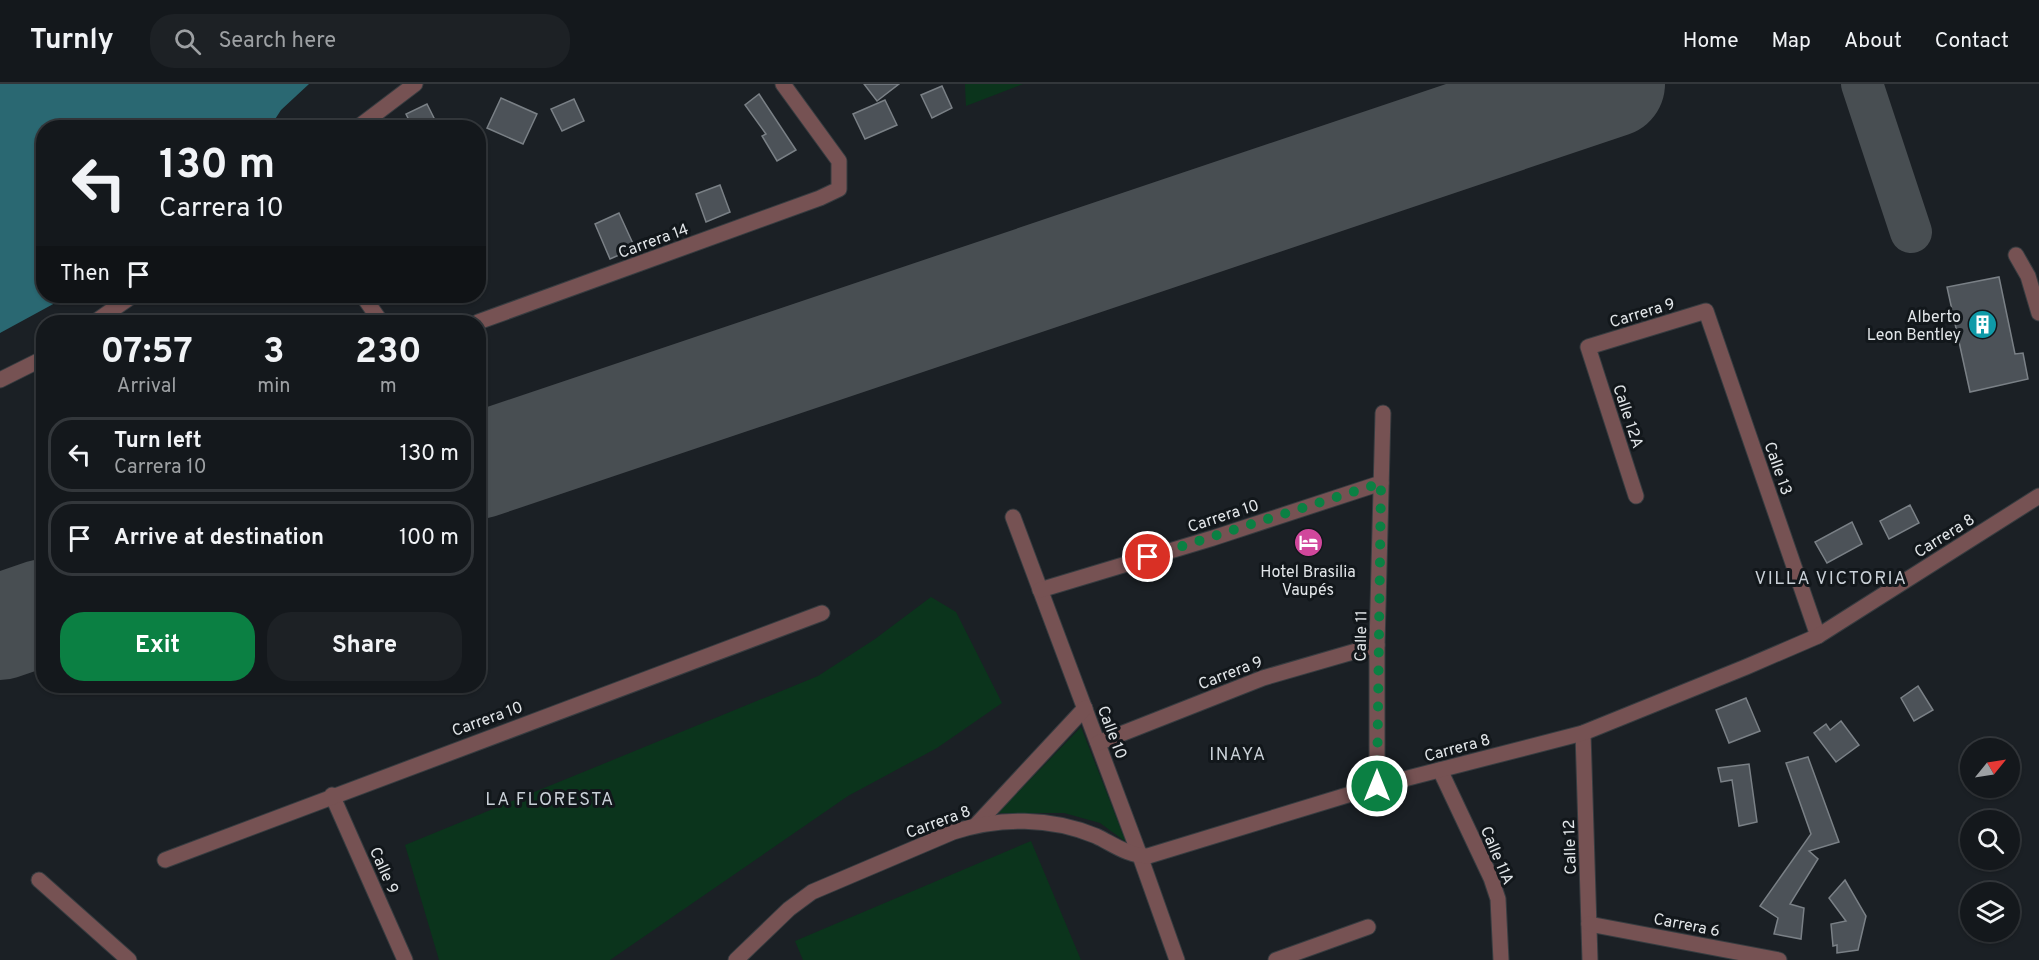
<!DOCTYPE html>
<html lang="en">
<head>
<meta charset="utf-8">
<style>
  :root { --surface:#14181c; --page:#1d2125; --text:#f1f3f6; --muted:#9da0a3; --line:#33373b; --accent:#0b8043 }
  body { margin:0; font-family:Overpass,sans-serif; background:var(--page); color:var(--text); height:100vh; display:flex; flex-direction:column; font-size:22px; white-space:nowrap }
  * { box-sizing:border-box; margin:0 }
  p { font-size:20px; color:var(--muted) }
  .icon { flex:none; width:33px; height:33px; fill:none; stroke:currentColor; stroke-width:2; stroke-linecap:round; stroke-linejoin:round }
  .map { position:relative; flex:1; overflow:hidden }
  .details { position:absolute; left:36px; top:231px; width:450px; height:378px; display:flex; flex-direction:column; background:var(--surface); border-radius:24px; box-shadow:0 2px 4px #0004,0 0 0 2px var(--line) }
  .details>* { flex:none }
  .hud { position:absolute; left:36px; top:36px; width:450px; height:183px; border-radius:24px; box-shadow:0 2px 4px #0004,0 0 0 2px var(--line); background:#14181c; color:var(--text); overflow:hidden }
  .needle { width:39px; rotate:60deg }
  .tools { position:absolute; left:1960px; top:654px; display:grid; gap:12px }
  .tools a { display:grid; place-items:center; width:60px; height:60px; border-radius:50%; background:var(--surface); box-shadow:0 2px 4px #0004,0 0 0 2px var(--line); font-size:30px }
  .pin { position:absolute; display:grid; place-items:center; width:51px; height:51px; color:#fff; margin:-26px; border:3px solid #fff; border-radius:50%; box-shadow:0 2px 6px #0007 }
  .me { position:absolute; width:66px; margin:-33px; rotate:0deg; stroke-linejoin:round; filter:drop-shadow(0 0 4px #0008) }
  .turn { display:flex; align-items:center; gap:21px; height:126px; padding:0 24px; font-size:27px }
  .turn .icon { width:78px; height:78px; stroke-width:2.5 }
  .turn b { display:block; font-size:42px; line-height:51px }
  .then { display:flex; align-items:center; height:57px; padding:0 24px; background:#0003; gap:12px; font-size:22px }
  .eta { display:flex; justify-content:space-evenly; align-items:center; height:102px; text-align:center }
  .eta b { font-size:36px; font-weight:700; line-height:42px }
  .button { display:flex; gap:12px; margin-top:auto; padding:12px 24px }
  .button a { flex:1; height:69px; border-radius:24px; background:var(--accent); color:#fff; font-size:24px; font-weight:700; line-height:69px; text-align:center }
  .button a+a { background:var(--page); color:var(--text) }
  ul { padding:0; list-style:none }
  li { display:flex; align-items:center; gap:18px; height:75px; margin:0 12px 9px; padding:0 12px; border:3px solid var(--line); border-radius:24px }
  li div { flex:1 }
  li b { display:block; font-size:22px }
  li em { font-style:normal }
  header { display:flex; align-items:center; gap:36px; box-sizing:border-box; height:84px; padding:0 30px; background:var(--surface); border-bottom:2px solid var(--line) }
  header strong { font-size:28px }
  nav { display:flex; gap:33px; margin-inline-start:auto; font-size:21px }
  .search { width:420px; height:54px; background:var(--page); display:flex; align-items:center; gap:15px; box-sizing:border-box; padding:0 21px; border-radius:24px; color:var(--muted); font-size:22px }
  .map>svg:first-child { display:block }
</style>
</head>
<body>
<header>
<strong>Turnly</strong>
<div class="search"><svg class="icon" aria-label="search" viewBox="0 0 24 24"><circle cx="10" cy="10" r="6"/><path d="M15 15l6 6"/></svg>Search here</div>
<nav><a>Home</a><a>Map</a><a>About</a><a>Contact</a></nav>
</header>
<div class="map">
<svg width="2039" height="876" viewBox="0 0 2039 876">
  <rect width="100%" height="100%" fill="#1b2025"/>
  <g fill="#0b341c">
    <path d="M965,0H1023L966,22Z"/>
    <path d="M931,513L956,528L1002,619L937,664L848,712L610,876H439L405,761L818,592L875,555Z"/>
    <path d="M1081,643L1126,758L1100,739L1064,729H998Z"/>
    <path d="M1031,757L1081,876H803L795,857Z"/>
  </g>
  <path fill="#2a6872" d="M0,0H309L281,26L270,43L44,44V212H68L0,249Z"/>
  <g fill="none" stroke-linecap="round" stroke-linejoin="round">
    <path stroke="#484e52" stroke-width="42" d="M1862,0L1911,148"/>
    <g stroke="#484e52" stroke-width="106">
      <path d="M478,382L1612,0"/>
      <path d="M0,543L44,528"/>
    </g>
  </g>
  <g fill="#4c5258" stroke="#7a8086" stroke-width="1.5">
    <path d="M864,0H899L877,17Z"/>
    <path d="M942,2L952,24L932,34L921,11Z"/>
    <path d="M759,10L796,66L777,77L762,52L766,50L745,21Z"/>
    <path d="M501,14L537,30L523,60L487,44Z"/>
    <path d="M574,15L584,37L562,47L551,25Z"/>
    <path d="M885,16L897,41L865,55L853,30Z"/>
    <path d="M427,20L439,44H413L406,30Z"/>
    <path d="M720,101L730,128L706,138L696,110Z"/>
    <path d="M619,129L635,164L610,175L595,140Z"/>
    <path d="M1999,193L2015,270L2023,269L2028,295L1970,308L1947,203Z"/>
    <path d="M1910,421L1919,439L1889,455L1880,437Z"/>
    <path d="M1852,438L1862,460L1827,479L1815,458Z"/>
    <path d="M1918,602L1933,626L1914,637L1901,614Z"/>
    <path d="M1746,614L1760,647L1729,659L1716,626Z"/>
    <path d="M1841,637L1859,661L1836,678L1814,649L1826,640L1830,646Z"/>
    <path d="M1808,673L1839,758L1809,767L1818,775L1790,820L1804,824L1801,855L1774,850L1778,834L1760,822L1811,750L1786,679Z"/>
    <path d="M1749,680L1757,738L1739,742L1732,696L1721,698L1718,684Z"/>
    <path d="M1845,796L1866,832L1858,866L1837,869V861L1833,862L1831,840L1846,837L1829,814Z"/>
  </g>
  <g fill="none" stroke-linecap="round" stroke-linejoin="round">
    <defs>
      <g id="minor">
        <path d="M357,44L415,0"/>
        <path d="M2016,171L2028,192L2039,229"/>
        <path d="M363,212L381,238"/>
        <path d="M95,238L132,212"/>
        <path d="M478,238L820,114L839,105V77L783,0"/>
        <path d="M0,296L44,274"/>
        <path d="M1636,412L1588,263L1706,227L1818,552"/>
        <path d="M1013,433L1140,772L1177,876"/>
        <path d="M1040,506L1213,454L1381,399"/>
        <path d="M1583,649L1590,876"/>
        <path d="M1098,659L1263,594L1377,561"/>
        <path d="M1440,686L1491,794L1498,815L1501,876"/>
        <path d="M1377,702V561L1383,329"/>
        <path d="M332,711L405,876"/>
        <path d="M977,740L1085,624"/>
        <path d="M165,776L822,529"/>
        <path d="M39,796L129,876"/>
        <path d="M1589,840L1779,876"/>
        <path d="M736,876L789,825L812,808L953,748C1000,733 1050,733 1096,752C1113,760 1128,772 1148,772L1377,702L1583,649L1746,583L1818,552L2039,412"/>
        <path d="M1276,876L1368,843"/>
      </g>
    </defs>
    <use href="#minor" stroke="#373c40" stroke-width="17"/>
    <use href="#minor" stroke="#765253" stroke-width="15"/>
  </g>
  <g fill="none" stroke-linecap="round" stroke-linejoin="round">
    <path stroke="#0b8043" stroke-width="10" stroke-dasharray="0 18" d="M1148,473L1381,399L1377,702"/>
  </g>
  <defs>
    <symbol id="building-disc" viewBox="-11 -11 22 22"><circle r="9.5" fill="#0f9aa8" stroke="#12171b"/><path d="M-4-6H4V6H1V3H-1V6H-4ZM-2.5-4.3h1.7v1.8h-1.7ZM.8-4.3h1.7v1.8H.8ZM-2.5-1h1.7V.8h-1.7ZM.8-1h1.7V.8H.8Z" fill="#fff"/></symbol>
    <symbol id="hotel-disc" viewBox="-11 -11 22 22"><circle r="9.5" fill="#d1479c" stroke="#12171b"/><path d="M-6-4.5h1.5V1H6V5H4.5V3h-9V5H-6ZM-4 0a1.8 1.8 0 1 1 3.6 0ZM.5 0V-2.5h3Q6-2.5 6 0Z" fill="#fff"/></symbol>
  </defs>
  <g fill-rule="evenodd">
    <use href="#building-disc" x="1966" y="224" width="33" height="33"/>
    <use href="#hotel-disc" x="1292" y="442" width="33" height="33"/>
  </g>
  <g text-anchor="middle" stroke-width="6" stroke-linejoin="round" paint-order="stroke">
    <g font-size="16" fill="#e2e6e9" stroke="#12171b">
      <text transform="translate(653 156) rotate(-20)" y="6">Carrera 14</text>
      <text transform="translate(1642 228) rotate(-17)" y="6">Carrera 9</text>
      <text transform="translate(1629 332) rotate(72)" y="6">Calle 12A</text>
      <text transform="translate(1779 384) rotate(71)" y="6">Calle 13</text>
      <text transform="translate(1223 431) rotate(-18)" y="6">Carrera 10</text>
      <text transform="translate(1944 451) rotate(-32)" y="6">Carrera 8</text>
      <text transform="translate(1360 552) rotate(-89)" y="6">Calle 11</text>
      <text transform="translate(1230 588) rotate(-21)" y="6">Carrera 9</text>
      <text transform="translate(487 634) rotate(-20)" y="6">Carrera 10</text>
      <text transform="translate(1113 648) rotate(69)" y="6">Calle 10</text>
      <text transform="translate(1457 663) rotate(-15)" y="6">Carrera 8</text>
      <text transform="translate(938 737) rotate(-20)" y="6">Carrera 8</text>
      <text transform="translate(1569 763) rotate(-92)" y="6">Calle 12</text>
      <text transform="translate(1498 771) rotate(67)" y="6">Calle 11A</text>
      <text transform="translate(385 786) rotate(66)" y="6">Calle 9</text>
      <text transform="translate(1687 840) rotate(11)" y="6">Carrera 6</text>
    </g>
    <g font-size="16" fill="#e2e6e9" stroke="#12171b" text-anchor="end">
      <text x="1961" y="238">Alberto<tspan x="1961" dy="18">Leon Bentley</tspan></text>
      <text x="1308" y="493" text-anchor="middle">Hotel Brasilia<tspan x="1308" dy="18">Vaupés</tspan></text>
    </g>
    <g font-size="18" letter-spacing="1.5" fill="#cad1d8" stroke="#12171b">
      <text x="1831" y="500">VILLA VICTORIA</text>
      <text x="1238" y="676">INAYA</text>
      <text x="550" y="721">LA FLORESTA</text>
    </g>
  </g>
</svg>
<div class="tools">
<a><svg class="needle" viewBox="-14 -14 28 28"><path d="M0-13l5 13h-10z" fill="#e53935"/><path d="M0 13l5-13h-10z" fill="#9da0a3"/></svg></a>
<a><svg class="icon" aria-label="search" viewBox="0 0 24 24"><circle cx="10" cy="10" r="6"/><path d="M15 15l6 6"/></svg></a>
<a><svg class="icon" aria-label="layers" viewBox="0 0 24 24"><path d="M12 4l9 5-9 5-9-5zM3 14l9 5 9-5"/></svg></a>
</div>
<div class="pin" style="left:1148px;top:473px;background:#d93025"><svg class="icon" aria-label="arrive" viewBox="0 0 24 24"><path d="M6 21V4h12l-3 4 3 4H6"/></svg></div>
<svg class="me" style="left:1377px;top:702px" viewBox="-20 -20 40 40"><circle r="17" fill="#0b8043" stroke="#fff" stroke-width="3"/><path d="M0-11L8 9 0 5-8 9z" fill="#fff"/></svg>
<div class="hud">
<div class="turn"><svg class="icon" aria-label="left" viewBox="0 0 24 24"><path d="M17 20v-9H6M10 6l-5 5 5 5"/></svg><div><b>130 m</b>Carrera 10</div></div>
<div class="then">Then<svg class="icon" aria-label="arrive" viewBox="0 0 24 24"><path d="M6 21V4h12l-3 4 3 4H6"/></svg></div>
</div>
<section class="details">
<div class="eta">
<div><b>07:57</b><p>Arrival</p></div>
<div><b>3</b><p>min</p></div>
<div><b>230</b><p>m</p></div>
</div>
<ul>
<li><svg class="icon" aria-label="left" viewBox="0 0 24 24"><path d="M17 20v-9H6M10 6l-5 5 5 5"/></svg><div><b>Turn left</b><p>Carrera 10</p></div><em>130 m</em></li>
<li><svg class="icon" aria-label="arrive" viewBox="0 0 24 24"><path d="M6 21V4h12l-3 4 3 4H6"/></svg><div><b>Arrive at destination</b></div><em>100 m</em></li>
</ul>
<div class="button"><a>Exit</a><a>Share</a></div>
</section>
</div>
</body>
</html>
